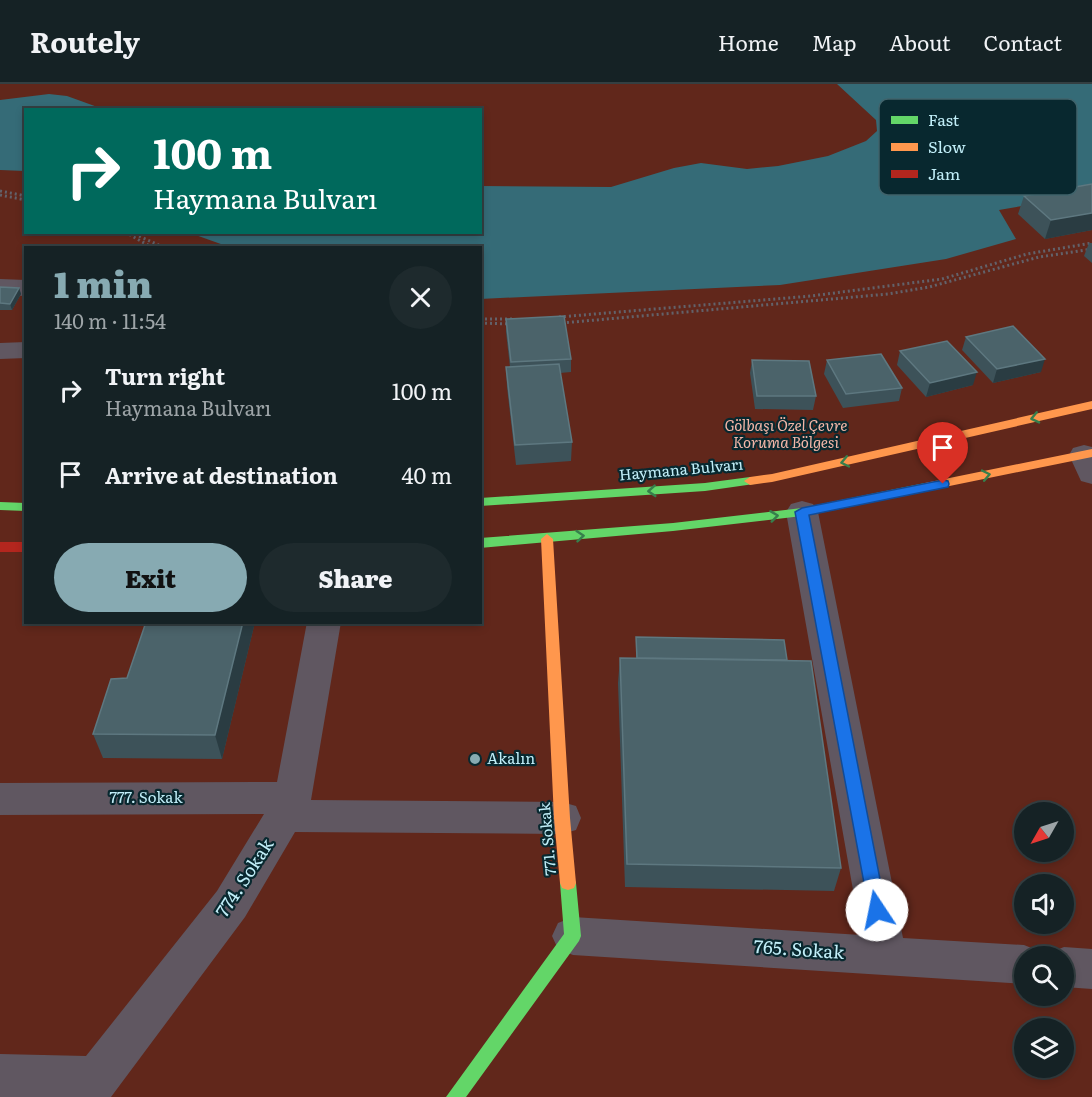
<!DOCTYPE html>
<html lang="en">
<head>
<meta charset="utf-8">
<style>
  :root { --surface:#152225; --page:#1e2a2d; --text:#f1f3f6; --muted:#9da4a7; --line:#343f42; --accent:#87aab2 }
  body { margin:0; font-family:Literata,serif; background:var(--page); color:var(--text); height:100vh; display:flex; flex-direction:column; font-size:22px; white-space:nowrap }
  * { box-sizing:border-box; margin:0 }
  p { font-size:20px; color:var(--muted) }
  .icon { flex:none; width:33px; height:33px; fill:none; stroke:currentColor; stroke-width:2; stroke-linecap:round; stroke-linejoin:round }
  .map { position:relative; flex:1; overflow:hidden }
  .details { position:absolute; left:24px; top:162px; width:458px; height:378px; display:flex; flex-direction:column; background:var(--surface); border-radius:0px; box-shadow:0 3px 9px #0003,0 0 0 2px var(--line) }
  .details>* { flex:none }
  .hud { position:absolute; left:24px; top:24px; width:458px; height:126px; border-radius:0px; box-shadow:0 3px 9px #0003,0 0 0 2px var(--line); background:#00695c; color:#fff; overflow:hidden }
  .needle { width:39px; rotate:231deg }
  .buttons { position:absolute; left:1014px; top:718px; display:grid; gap:12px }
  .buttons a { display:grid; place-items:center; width:60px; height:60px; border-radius:50%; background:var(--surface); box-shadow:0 3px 9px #0003,0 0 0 2px var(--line); font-size:30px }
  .pin { position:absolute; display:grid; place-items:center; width:51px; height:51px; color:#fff; margin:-62px -26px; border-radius:50% 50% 50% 0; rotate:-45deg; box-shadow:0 0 6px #0007 }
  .pin .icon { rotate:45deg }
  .me { position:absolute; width:66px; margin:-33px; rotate:349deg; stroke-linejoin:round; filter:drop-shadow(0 0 4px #0008) }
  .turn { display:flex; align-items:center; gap:21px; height:126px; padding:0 30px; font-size:27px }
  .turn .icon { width:78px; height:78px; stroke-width:2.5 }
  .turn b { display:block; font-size:42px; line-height:51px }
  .round { display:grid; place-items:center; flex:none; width:63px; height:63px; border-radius:32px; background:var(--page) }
  .summary { display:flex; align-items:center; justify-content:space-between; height:102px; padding:0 30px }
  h1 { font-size:36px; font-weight:800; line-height:45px; color:var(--accent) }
  .action { display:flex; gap:12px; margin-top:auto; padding:12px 30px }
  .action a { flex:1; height:69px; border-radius:36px; background:var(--accent); color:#111; font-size:24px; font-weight:800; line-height:69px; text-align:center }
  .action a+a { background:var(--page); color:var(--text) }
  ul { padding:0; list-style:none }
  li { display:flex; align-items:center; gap:18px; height:84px; padding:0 30px }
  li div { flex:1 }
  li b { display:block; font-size:22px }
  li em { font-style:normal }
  header { display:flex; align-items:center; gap:36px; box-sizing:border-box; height:84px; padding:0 30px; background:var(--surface); border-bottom:2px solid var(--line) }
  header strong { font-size:28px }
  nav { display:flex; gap:33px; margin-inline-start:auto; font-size:21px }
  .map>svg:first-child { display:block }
</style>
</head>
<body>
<header>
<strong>Routely</strong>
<nav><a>Home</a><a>Map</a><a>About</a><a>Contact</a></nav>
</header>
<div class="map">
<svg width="1092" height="1013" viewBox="0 0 1092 1013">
  <rect width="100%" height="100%" fill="#1c2d31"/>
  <path fill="#61271b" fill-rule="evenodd" d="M0,0H1092V1013H0ZM26,26H480V148H26ZM26,164H480V538H26ZM1024,729H1064V768H1024ZM1024,801H1064V840H1024ZM1024,873H1064V912H1024ZM1024,945H1064V984H1024Z"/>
  <g fill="#356b77">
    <path d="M837,0H1092V110L999,126L1016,155L946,175L780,201L480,215V164H232L190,149L480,148V102L611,103L674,84L701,79L747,85L778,82L828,72L866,57L877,47L876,36Z"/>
    <path d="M49,10L67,12L103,25L26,26L25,87L0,86V16Z"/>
  </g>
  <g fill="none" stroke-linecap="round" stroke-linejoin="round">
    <g stroke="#63626a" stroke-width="3" stroke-dasharray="2 3" stroke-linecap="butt">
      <path d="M0,107L26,112"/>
      <path d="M0,111L26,116"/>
      <path d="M125,148L153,164"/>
      <path d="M130,148L165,164"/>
      <path d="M559,233L811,212L942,195L1027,170L1092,159"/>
      <path d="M480,235H513"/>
      <path d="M480,239L510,240"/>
      <path d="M562,239L888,210L929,203L1039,173L1092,165"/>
    </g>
    <g fill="#605761" fill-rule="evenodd">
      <path d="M0,195L26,196V212L0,211Z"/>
      <path d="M26,258V274L0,275V259Z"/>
      <path d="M1084,361L1092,363V400L1081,397L1069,371L1073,364Z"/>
      <path d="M802,417L813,420L818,428L903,854L1024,861L1039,867L1042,873H1024V900L573,871L558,865L552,852L558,839L573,833L861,851L786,428L791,420Z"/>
      <path d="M307,538H341L311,716L562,718L576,722L581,734L576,746L562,750L295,748L245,833L111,1013H0V970L86,972L217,807L264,730L0,731V699L277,698Z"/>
      <path d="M1064,863L1092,865V905L1064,903V873H1047L1049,869Z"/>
    </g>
    <g fill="#63d668" fill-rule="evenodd">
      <path d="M750,393L756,397L754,400L705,407L480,422V414L705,399Z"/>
      <path d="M925,399L929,400L931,403L929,406L802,432L673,447L480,464V454L673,439L802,424Z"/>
      <path d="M0,418L26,419V427L0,426Z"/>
      <path d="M568,792L574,794L576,799L581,852L579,857L466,1013H446L564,850L560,799L562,794Z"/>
    </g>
    <g fill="#ff974d" fill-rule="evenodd">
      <path d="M1092,317V325L772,398L750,401L744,397L750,393L772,390Z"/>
      <path d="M1092,365V373L925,407L919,403L925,399Z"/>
      <path d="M547,450L553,455L570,734L576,799L574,804L568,806L562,804L560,799L554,734L541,455Z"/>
    </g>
    <rect fill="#b3261e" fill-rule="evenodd" x="0" y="458" width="26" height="10"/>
  </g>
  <g fill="#3d5259">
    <path d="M1092,100V146L1045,155L1018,130L1024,112Z"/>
    <path d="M1089,159H1092V179L1084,172Z"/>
    <path d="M0,203L19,204L21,210L12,226H0Z"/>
    <path d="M506,235L571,275V288L560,289L572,358L571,377L516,381L507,303L506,283H510L506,248Z"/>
    <path d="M966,253L1041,288L993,299L962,266Z"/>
    <path d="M900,267L973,301L926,313L897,281Z"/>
    <path d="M752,276L816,312L813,326L755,325L750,289Z"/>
    <path d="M827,276L902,304L899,317L843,324L824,290Z"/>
    <path d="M255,538L222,675L103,674L93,650Z"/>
    <path d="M636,553L787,576L841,784L834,807L625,803L618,599L620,574H636Z"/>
  </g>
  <g fill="#2a3c42">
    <path d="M1092,129V146L1045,155L1051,136Z"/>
    <path d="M19,204L21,210L12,226L10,220Z"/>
    <path d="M1045,275L1041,288L993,299L997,285Z"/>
    <path d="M977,288L973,301L926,313L930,299Z"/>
    <path d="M243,538H255L222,675L215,651Z"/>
  </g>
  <g fill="#4b636a" stroke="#5e7880" stroke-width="1.5">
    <path d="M1092,100V129L1051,136L1024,112Z"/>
    <path d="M0,203L19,204L10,220L0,219Z"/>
    <path d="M564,232L571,275L511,278L506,235Z"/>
    <path d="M1013,242L1045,275L997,285L966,253Z"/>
    <path d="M947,257L977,288L930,299L900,267Z"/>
    <path d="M881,270L902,304L846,310L827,276Z"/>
    <path d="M752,276L809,277L816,312H757Z"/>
    <path d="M559,280L572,358L515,361L506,283Z"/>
    <path d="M146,538H243L215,651L93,650L111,595L127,594Z"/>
    <path d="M636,553L784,556L787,576L637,574Z"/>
    <path d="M620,574L811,577L841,784L627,780Z"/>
  </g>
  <defs><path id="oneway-chevron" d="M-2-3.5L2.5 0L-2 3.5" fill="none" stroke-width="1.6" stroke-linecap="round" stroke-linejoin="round" transform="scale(1.5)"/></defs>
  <g stroke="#367f4c">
    <use href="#oneway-chevron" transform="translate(1035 334) rotate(167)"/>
    <use href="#oneway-chevron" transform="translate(845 378) rotate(168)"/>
    <use href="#oneway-chevron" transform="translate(986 391) rotate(-12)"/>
    <use href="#oneway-chevron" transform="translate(652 407) rotate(176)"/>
    <use href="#oneway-chevron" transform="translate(774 432) rotate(-7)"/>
    <use href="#oneway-chevron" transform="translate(580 452) rotate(-5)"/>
  </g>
  <path fill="#1a73e8" stroke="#114b97" stroke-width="1.5" d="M943,396L948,397L949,400L948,403L809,431L886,826L883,832L877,834L871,832L869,826L795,428L802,424Z"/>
  <circle fill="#87aab2" stroke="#08282f" stroke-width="2" cx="475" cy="675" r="6"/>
  <g text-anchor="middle" stroke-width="4.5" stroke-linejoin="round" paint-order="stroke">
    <g font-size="15" font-style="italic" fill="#f5b7a8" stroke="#08282f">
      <text x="786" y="347">Gölbaşı Özel Çevre<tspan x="786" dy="17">Koruma Bölgesi</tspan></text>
    </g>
    <g font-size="15" fill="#c1eef8" stroke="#08282f">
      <text transform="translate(681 386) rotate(-5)" y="5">Haymana Bulvarı</text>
      <text x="146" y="719">777. Sokak</text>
      <text transform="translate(548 755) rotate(-95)" y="5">771. Sokak</text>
    </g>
    <g font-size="15" fill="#c1eef8" stroke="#08282f" text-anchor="start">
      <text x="487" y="680">Akalın</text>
    </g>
    <g font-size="18" fill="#c1eef8" stroke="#08282f">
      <text transform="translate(245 794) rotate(-57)" y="6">774. Sokak</text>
      <text transform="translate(799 866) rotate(4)" y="6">765. Sokak</text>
    </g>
  </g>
  <rect x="879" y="15" width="198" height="96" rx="9" fill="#08282f" stroke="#40636b" stroke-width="1.5"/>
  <rect x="891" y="32" width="27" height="8" fill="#63d668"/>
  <rect x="891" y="59" width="27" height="8" fill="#ff974d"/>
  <rect x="891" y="86" width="27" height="8" fill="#b3261e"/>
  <g font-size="16" fill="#c1eef8">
    <text x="928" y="42">Fast</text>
    <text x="928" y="69">Slow</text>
    <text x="928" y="96">Jam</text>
  </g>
</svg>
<div class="buttons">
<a><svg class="needle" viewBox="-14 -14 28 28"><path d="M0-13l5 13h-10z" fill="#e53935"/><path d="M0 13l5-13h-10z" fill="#9da4a7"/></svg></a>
<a><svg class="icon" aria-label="sound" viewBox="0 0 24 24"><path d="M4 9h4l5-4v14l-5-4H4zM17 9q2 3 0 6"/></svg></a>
<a><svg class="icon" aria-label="search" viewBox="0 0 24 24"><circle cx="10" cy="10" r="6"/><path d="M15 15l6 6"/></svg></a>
<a><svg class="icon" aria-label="layers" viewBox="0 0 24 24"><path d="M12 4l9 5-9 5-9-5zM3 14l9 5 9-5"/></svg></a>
</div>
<div class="pin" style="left:943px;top:400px;background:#d93025"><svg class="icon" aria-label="arrive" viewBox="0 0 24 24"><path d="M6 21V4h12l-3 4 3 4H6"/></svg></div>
<svg class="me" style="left:877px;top:826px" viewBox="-20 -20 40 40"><circle r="19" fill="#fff"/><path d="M0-13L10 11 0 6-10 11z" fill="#1a73e8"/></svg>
<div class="hud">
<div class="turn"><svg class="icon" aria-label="right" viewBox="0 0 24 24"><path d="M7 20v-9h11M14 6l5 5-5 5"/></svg><div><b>100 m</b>Haymana Bulvarı</div></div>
</div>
<section class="details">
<div class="summary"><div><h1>1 min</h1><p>140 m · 11:54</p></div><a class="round"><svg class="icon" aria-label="close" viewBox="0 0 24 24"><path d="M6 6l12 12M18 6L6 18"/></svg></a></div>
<ul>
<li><svg class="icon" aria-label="right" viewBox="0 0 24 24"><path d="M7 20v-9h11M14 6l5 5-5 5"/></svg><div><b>Turn right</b><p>Haymana Bulvarı</p></div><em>100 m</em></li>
<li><svg class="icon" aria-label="arrive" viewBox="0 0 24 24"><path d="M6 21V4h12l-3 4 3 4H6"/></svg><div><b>Arrive at destination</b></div><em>40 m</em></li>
</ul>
<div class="action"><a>Exit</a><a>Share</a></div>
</section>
</div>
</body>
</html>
